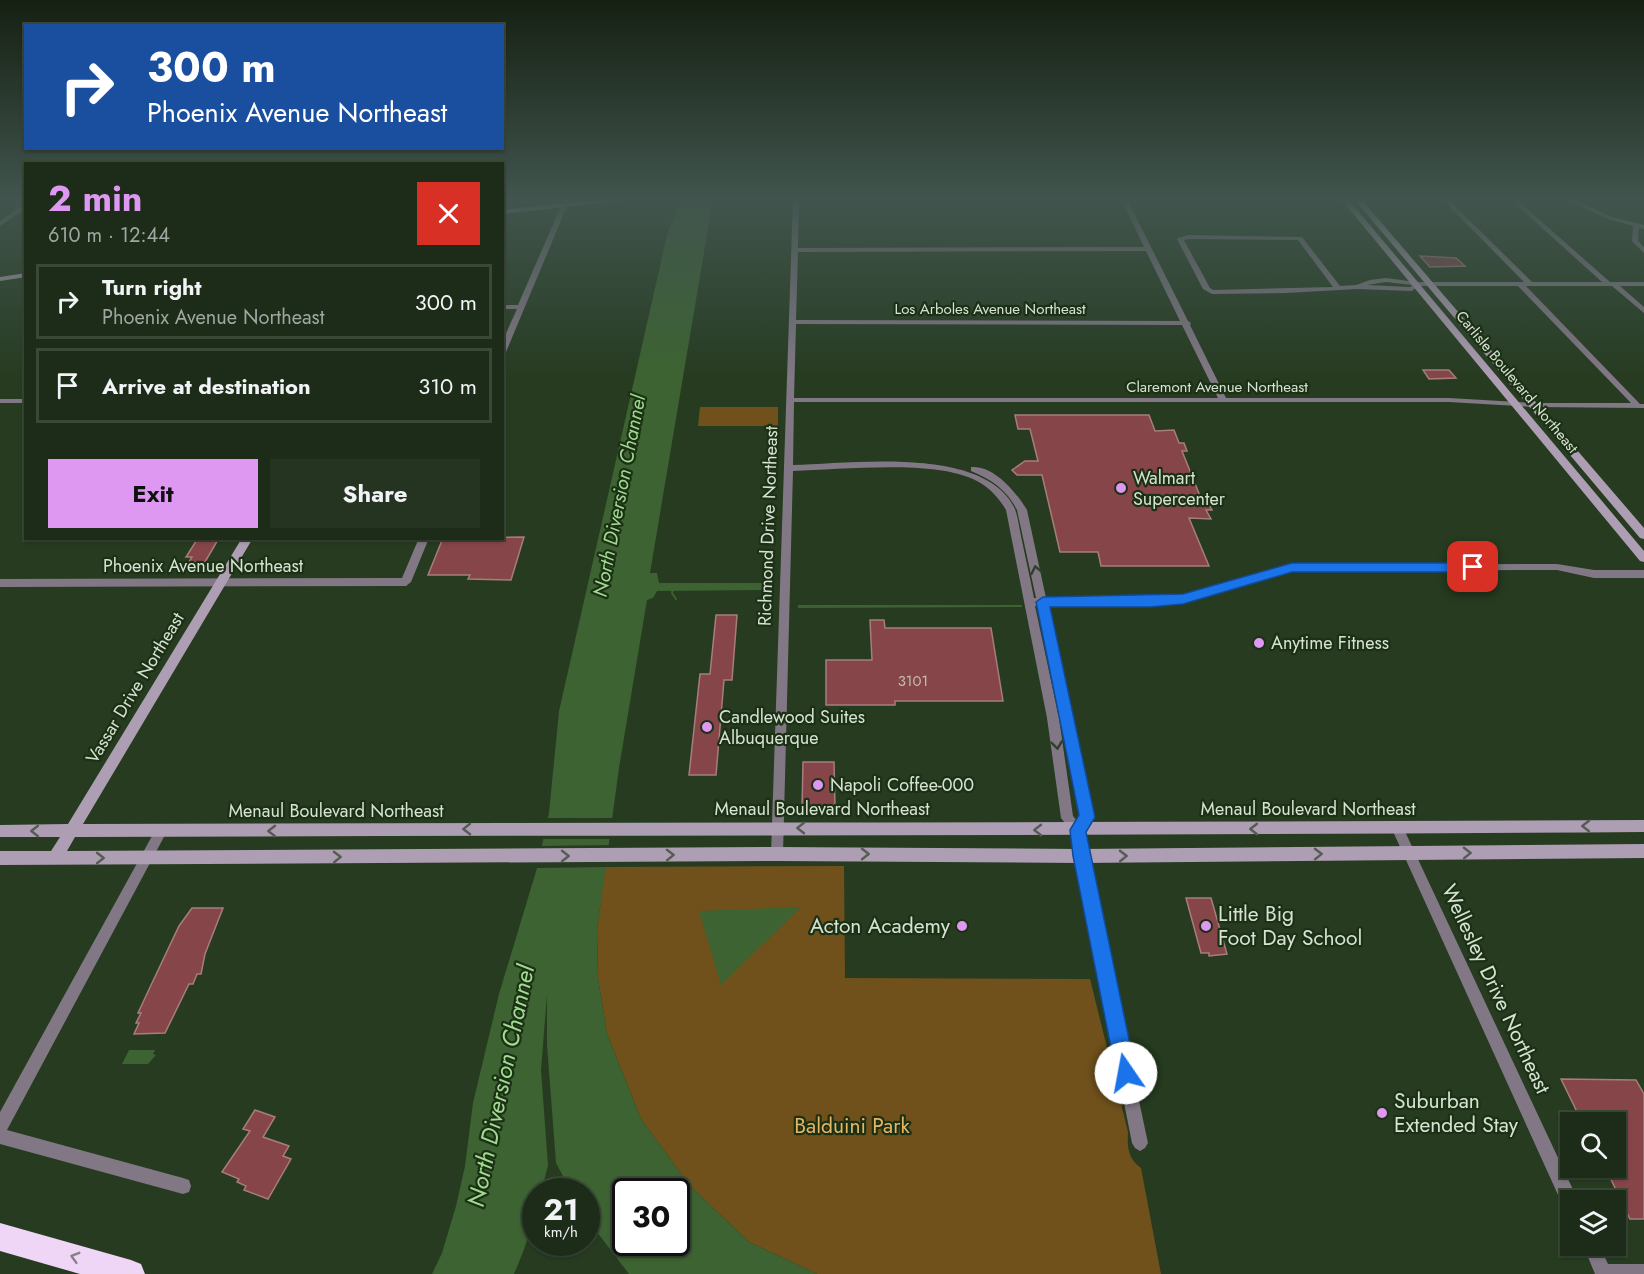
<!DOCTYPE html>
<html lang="en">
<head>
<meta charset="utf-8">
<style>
  :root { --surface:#1c2c18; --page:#253421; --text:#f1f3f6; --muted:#a0a7a2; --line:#3a4837; --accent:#de98f2 }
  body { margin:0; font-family:Jost,sans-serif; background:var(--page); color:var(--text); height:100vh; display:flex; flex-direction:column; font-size:22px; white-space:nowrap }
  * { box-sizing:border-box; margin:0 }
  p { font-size:20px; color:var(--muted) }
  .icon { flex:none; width:33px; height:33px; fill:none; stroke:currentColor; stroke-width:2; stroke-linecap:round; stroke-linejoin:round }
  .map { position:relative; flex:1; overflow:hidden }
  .side { position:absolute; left:24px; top:162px; width:480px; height:378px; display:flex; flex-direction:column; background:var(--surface); border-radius:0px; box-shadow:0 2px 4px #0004,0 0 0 2px var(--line) }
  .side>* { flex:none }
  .banner { position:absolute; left:24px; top:24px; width:480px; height:126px; border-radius:0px; box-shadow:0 2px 4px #0004,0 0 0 2px var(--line); background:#1a4fa0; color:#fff; overflow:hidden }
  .fabs { position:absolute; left:1560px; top:1112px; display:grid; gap:12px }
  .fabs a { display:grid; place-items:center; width:66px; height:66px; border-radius:0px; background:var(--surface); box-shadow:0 2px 4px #0004,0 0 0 2px var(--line); font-size:30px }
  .speed { position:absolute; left:522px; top:1178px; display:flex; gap:12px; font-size:30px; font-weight:700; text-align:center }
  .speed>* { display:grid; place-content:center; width:78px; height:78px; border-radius:50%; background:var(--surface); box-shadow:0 2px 4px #0004,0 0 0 2px var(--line); line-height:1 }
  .speed small { font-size:15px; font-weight:400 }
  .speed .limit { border:3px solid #111; border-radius:9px; background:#fff; color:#111 }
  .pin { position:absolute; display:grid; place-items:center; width:51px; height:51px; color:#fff; margin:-26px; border-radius:12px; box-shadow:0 3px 9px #0006 }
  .me { position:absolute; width:66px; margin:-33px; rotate:348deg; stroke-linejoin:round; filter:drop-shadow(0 0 4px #0008) }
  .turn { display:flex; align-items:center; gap:21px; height:126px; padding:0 24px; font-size:27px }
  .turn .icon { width:78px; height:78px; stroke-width:2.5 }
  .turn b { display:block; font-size:42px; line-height:51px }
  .round { display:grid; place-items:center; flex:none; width:63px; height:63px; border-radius:0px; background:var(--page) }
  .overview { display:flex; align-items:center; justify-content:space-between; height:102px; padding:0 24px }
  h1 { font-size:36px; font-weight:700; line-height:45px; color:var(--accent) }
  .cta { display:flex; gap:12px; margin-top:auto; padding:12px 24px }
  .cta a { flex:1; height:69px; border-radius:0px; background:var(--accent); color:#111; font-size:24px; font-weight:700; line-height:69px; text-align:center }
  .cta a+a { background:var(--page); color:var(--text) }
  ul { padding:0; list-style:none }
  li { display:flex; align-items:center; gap:18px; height:75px; margin:0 12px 9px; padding:0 12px; border:3px solid var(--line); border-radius:0px }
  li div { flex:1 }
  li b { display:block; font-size:22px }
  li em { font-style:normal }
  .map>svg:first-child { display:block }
</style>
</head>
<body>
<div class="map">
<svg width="1644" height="1274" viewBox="0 0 1644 1274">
  <rect width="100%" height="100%" fill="#263b20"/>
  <g fill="#70511b">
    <path d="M700,407H778V431L774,430L773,426H698Z"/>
    <path d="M844,866L845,978L1090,979L1128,1132C1127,1147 1128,1159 1141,1168L1161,1274H817L749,1242L690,1186L641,1119L607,1034L598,978L597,931L605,867Z"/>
  </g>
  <g fill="#3c6331" fill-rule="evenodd">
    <path d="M682,199H713L650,573H657L659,583H765L772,578L771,596L765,590L657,591L653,598L647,600L619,768L597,931L598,978L607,1034L641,1119L690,1186L749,1242L817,1274H629L587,1219L586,1191H571L556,1163L547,1045V995L541,1070L548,1166L541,1191H536C535,1222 526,1246 514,1274H432L442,1253L456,1206L465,1166L473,1103L499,994L537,868L549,813L559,711L668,231ZM626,1191H676V1242H626Z"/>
    <path d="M798,605H1022V607L798,608Z"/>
    <path d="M801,907L721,985L699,911Z"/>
    <path d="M129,1050H155L153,1054L156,1055L148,1064H122Z"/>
  </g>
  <g fill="#263b20">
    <path d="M545,818H615L612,839H540Z"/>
    <path d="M611,845L608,867L534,868L539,846Z"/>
  </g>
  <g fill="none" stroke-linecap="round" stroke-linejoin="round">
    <path stroke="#3c6331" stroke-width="2" d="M673,587L672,593L676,599"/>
  </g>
  <g fill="#864548" stroke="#a77d7d" stroke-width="1.5">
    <path d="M1420,256L1456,258L1465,266L1430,267Z"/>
    <path d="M1423,370H1449L1456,378L1429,379Z"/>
    <path d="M1015,415H1149L1155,431L1174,430L1179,443H1184L1187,451H1182L1202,501H1207L1212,510H1206L1211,519L1189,518L1209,566H1101L1098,552H1060L1042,475H1017L1012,470L1025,461H1038L1030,429H1018Z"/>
    <path d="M524,537L511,580L468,579L470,575H428L443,538Z"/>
    <path d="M198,538H219L205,562H189L192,557H186Z"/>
    <path d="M716,615H737L732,680H724L716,775H689L700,674H710Z"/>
    <path d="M870,620H884L885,628H991L1003,701H895V705H826V660H872Z"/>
    <path d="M803,762H834L835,808H802Z"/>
    <path d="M1186,898H1211L1227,954L1209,956V953H1201Z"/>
    <path d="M192,908H223L205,954L201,974H197L193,984H189L165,1033L134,1034L139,1023H136L141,1013H138L152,983L179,926Z"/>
    <path d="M1561,1079L1636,1080L1644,1094V1219H1630L1605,1167H1616V1122H1582Z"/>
    <path d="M255,1110L275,1117L263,1137L289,1146L283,1156L291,1159L268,1199L244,1190L246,1186L237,1182L239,1179L222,1172L250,1131L243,1129Z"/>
  </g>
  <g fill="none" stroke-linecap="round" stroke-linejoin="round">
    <g fill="#827885" fill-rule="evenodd">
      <path d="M564,199H570L506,352L502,354V342L517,309H502V305H518Z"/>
      <path d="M793,199H799L798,248L1144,247L1121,199H1127L1188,321L1191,323L1190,325L1226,398H1449L1533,403H1631L1518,286H1418L1412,291L1357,289L1285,293L1212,294L1203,289L1177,239L1178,238L1189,235L1302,237L1340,286L1356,285L1370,280L1386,278L1416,282H1524L1442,199H1448L1532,282H1602L1510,199H1516L1610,282H1644V286H1620L1644,307V313L1612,286H1526L1640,404H1644V408L1533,407L1449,402H794L793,465C851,464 985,445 1015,509C1018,517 1019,527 1021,536C1025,556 1030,577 1034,598H1036L1017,510C1007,490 991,479 971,471V467C994,465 1016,492 1027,510L1046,598H1151L1183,595L1292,565L1557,564L1594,570H1644V578H1594L1557,570L1292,571L1183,603L1151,606H1047L1093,817L1084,831L1087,856L1148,1143L1145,1148L1140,1151L1135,1148L1132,1143L1075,856L1072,832L1061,818L1047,718L1006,510C999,498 990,488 977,481C935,459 841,470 793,471L783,854L781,858L777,860L773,858L771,854ZM1189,239L1298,240L1333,287L1213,290L1210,288L1184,240ZM1146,251L1180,321L796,320L798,252ZM1386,282L1412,285L1410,287L1367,285ZM796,324L1182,325L1218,398H794ZM1035,606H1037L1081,816L1077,821L1073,816L1059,718Z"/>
      <path d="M1564,199H1572L1612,217L1644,225V229L1639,228L1638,241L1644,247V253L1632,241L1633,226L1608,219Z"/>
      <path d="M26,203V208L0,226V221Z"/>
      <rect x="0" y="399" width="26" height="4"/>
      <path d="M419,538H429L411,582L406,586L0,587V579L402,578Z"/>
      <path d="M1397,821L1401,823L1576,1196L1577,1200H1570V1210L1564,1208L1391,827L1393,823Z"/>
      <path d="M161,825L165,827L167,831L165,835L7,1130L183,1178L189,1180L191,1186L189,1192L183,1194L0,1144V1112L157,827Z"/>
      <path d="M1583,1245H1599L1608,1264H1644V1274H1595Z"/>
    </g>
    <g fill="#ae9eb3" fill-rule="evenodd">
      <path d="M602,199H623L619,201L502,214V210Z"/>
      <path d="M1341,199H1348L1644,551V562L1640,561Z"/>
      <path d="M1354,199H1361L1644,528V539L1640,538Z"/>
      <path d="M26,273V277L0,281V277Z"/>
      <path d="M242,538H253L83,824C603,822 1124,823 1644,820V832C1121,836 598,835 75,837L67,851L777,847L1081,849L1644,844V858L1081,863L777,861L0,865V851H51L60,837H0V825L68,824Z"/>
    </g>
    <path fill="#efd5f6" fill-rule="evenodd" d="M0,1223L131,1260L141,1264L145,1274H80L0,1251Z"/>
  </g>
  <defs><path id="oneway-chevron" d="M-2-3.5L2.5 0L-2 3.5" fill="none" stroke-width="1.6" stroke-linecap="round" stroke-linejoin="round" transform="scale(1.5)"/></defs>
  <g stroke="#303e2c">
    <use href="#oneway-chevron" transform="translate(1036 570) rotate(-102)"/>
    <use href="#oneway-chevron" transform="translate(1057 745) rotate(83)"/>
  </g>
  <g stroke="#565c55">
    <use href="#oneway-chevron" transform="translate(1586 826) rotate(180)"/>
    <use href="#oneway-chevron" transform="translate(801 828) rotate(-180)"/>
    <use href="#oneway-chevron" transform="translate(467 829) rotate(179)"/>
    <use href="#oneway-chevron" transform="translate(1254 829) rotate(180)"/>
    <use href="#oneway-chevron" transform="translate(1038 830) rotate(-180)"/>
    <use href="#oneway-chevron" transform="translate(35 831) rotate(180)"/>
    <use href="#oneway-chevron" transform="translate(272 831) rotate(-180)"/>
    <use href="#oneway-chevron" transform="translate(1467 853) rotate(-1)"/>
    <use href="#oneway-chevron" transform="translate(865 854)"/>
    <use href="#oneway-chevron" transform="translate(1318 854) rotate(-1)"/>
    <use href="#oneway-chevron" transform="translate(670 855) rotate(-1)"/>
    <use href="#oneway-chevron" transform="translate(565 856)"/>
    <use href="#oneway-chevron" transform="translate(1123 856) rotate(-1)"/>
    <use href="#oneway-chevron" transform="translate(337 857) rotate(-1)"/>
    <use href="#oneway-chevron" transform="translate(100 858)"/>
  </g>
  <use stroke="#868286" href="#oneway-chevron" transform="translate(75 1257) rotate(-164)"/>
  <linearGradient id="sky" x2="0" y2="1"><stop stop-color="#152012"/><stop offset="0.53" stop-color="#41554e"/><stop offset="1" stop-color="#41554e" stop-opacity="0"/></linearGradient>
  <rect width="1644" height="377" fill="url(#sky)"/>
  <path fill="#1a73e8" stroke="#114b97" stroke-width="1.5" d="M1292,563H1473L1479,567L1473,572H1292L1183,604L1150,607H1050L1095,817L1086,832L1136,1073L1133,1079L1126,1082L1119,1079L1116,1073L1073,856L1070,830L1079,815L1036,602L1043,597L1183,594Z"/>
  <g fill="#de98f2" stroke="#1c3016" stroke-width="2">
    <circle cx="1121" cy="488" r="6"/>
    <circle cx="1259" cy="643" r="6"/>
    <circle cx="707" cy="727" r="6"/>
    <circle cx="818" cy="785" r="6"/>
    <circle cx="962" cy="926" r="6"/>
    <circle cx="1206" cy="926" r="6"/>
    <circle cx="1382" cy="1113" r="6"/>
  </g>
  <g text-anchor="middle" stroke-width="4.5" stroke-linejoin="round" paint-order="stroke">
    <g font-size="15" fill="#d6e3d2" stroke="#1c3016">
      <text x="990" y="314">Los Arboles Avenue Northeast</text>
      <text transform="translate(1517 382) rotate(50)" y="5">Carlisle Boulevard Northeast</text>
      <text x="1217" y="392">Claremont Avenue Northeast</text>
    </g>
    <g font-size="15" fill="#c2bcb0">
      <text x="913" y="686">3101</text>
    </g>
    <g font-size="18" fill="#d6e3d2" stroke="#1c3016" text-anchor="start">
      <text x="1133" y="484">Walmart<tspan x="1133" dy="21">Supercenter</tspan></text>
      <text x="1271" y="649">Anytime Fitness</text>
      <text x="719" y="723">Candlewood Suites<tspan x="719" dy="21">Albuquerque</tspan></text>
      <text x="830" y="791">Napoli Coffee-000</text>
    </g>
    <g font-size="18" fill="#d6e3d2" stroke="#1c3016">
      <text transform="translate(768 526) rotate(-88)" y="6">Richmond Drive Northeast</text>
      <text x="203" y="572">Phoenix Avenue Northeast</text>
      <text transform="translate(135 688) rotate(-59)" y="6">Vassar Drive Northeast</text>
      <text x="822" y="815">Menaul Boulevard Northeast</text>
      <text x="1308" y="815">Menaul Boulevard Northeast</text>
      <text x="336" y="817">Menaul Boulevard Northeast</text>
    </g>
    <g font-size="20" font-style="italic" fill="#a0da8f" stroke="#1c3016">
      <text transform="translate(619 496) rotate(-79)" y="7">North Diversion Channel</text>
    </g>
    <g font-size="21" fill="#d6e3d2" stroke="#1c3016" text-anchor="start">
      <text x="1218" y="921">Little Big<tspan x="1218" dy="24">Foot Day School</tspan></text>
      <text x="950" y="933" text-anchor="end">Acton Academy</text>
      <text x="1394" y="1108">Suburban<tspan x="1394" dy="24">Extended Stay</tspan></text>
    </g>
    <g font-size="21" fill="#d6e3d2" stroke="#1c3016">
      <text transform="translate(1496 989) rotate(65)" y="7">Wellesley Drive Northeast</text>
    </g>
    <g font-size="21" fill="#e8b661" stroke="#1c3016">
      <text x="852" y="1133">Balduini Park</text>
    </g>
    <g font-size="24" font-style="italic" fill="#a0da8f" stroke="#1c3016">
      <text transform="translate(501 1086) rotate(-78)" y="8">North Diversion Channel</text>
    </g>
  </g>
</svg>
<div class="fabs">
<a><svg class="icon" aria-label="search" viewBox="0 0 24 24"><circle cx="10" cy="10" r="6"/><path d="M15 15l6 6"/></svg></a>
<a><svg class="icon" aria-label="layers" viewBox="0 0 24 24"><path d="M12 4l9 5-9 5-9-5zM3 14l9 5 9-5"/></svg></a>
</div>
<div class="speed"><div>21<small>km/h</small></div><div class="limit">30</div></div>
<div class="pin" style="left:1473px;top:567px;background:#d93025"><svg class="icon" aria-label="arrive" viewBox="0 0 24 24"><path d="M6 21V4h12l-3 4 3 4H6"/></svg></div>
<svg class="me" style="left:1126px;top:1073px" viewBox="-20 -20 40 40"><circle r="19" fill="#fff"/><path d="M0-13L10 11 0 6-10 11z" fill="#1a73e8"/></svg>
<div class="banner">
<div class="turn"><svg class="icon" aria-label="right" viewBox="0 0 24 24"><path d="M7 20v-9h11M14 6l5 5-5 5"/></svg><div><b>300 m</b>Phoenix Avenue Northeast</div></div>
</div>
<section class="side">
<div class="overview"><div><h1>2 min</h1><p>610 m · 12:44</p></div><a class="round" style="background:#d93025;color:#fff"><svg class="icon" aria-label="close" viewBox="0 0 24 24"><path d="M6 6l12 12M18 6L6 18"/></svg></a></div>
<ul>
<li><svg class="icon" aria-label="right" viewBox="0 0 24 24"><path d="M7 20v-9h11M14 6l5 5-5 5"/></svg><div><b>Turn right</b><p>Phoenix Avenue Northeast</p></div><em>300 m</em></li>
<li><svg class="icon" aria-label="arrive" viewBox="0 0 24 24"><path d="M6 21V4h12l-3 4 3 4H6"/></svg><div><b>Arrive at destination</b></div><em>310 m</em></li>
</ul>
<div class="cta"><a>Exit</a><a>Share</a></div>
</section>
</div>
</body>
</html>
